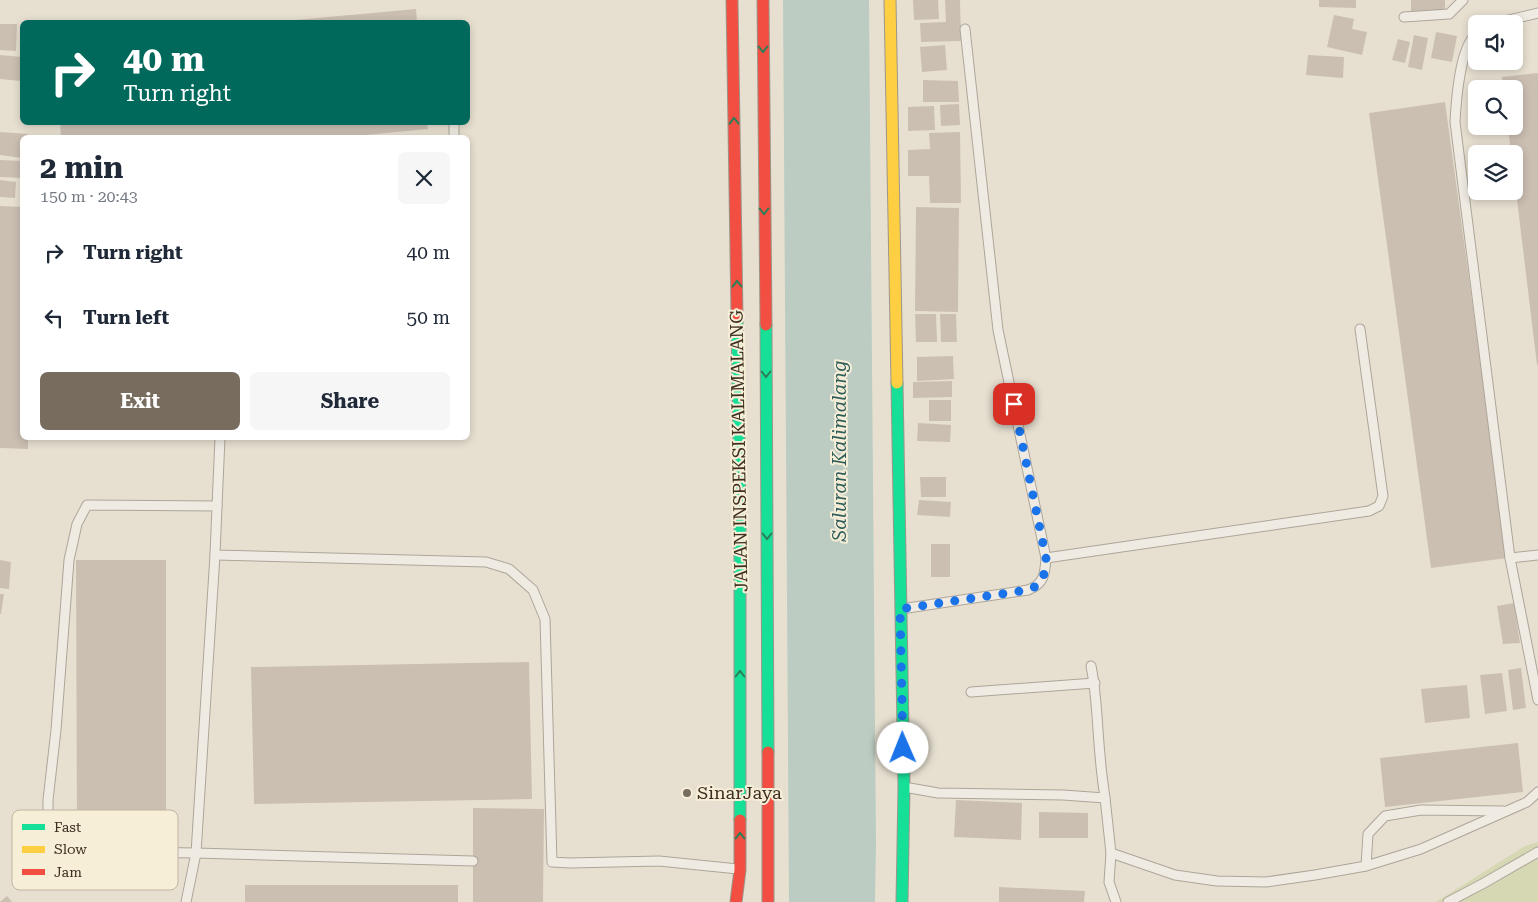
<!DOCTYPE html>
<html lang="en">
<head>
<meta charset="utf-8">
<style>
  :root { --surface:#fff; --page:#f6f6f7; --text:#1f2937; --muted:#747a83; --accent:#786c5e }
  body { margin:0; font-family:"Roboto Serif",serif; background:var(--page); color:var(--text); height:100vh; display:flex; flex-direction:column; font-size:19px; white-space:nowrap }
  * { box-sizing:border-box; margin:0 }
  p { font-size:16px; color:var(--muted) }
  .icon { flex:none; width:28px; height:28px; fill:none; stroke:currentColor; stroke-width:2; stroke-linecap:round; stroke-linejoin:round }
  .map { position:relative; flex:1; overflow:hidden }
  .panel { position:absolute; left:20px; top:135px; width:450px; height:305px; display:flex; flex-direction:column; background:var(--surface); border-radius:8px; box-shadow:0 2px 8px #0003 }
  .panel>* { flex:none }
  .banner { position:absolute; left:20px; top:20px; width:450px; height:105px; border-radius:8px; box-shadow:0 2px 8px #0003; background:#00695c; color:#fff; overflow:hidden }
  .controls { position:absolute; left:1468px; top:15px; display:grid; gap:10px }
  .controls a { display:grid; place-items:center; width:55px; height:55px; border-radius:8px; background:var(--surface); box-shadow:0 2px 8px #0003; font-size:25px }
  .pin { position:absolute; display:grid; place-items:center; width:42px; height:42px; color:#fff; margin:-21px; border-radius:10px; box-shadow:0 2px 8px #0006 }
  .me { position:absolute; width:55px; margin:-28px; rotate:359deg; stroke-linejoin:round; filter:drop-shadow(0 0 4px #0008) }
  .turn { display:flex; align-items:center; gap:18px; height:105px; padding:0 20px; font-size:22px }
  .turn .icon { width:65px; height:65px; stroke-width:2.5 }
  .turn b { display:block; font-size:35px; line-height:42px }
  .round { display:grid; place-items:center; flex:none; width:52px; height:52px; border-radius:8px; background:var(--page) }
  .headline { display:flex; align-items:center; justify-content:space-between; height:85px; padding:0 20px }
  h1 { font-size:30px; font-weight:700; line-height:38px }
  .action { display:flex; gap:10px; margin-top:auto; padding:10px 20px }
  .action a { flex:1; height:58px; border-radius:8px; background:var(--accent); color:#fff; font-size:20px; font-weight:700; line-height:58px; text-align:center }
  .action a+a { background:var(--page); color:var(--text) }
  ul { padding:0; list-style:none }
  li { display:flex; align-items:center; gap:15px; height:65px; padding:0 20px }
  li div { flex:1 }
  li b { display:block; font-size:19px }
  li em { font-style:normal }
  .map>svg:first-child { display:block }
</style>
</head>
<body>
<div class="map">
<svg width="1538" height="902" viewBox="0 0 1538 902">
  <rect width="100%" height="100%" fill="#e7e0d1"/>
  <path fill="#d6d7b3" d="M1538,842V902H1436L1525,846Z"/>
  <path fill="#bcccc2" d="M783,0H869L876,843L875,902H789Z"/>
  <g fill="#cbbfb2">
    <path d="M913,0H938L939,19L914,20Z"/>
    <path d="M945,0H960L961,41L921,42L920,23L946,22Z"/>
    <path d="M1319,0H1356V8L1319,7Z"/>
    <rect x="1411" y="0" width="34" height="12"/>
    <path d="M416,9L417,22H284V21Z"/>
    <path d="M1334,15L1354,19L1352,29L1367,32L1362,55L1327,47Z"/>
    <path d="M0,24H17L16,51L0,50Z"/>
    <path d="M1436,32L1457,36L1452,62L1431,58Z"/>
    <path d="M1414,35L1428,38L1422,70L1408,67Z"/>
    <path d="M1398,39L1410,42L1405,63L1392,60Z"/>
    <path d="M945,45L947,70L922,72L920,47Z"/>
    <path d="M0,55L22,57L21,81L0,79Z"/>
    <path d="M1308,55L1344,57L1343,78L1306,75Z"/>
    <path d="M1538,73V365H1537L1514,175V154H1511L1508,126H1514V89H1503L1502,77Z"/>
    <path d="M923,80L958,81L959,102H923Z"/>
    <path d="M1445,102L1507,558L1431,568L1369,113Z"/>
    <path d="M21,104H22V118H20Z"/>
    <path d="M959,104L960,125L941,126L940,105Z"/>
    <path d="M934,106L935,130L908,131V107Z"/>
    <path d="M60,122H427L428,129L334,138H61Z"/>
    <path d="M0,132L28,134L27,138H22V158L0,155Z"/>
    <path d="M960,132L961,203H930L929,176H908V150L930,149L929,133Z"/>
    <path d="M0,160L22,161V178L0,177Z"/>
    <path d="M0,180L16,182L15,198L0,197Z"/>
    <path d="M0,206L22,207V438H28V449L0,448Z"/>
    <path d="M916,207L959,208L958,312L915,311Z"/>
    <path d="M915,314H936L937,342H916Z"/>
    <path d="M940,314H956L957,342H941Z"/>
    <path d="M953,356L954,379L917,381V357Z"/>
    <path d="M952,381V397L913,398V382Z"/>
    <rect x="929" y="400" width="22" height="21"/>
    <path d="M918,423L951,425L950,442L917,441Z"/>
    <path d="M920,477H946V497H921Z"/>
    <path d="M919,500L951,502L950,517L917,515Z"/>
    <rect x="931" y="544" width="19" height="33"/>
    <path d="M0,560L11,562L9,589L0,588Z"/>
    <path d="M76,560H166V841H77Z"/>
    <path d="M0,594H4L1,614H0Z"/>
    <path d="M1514,603L1520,643L1503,644L1497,606Z"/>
    <path d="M529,662L532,799L254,804L251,667Z"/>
    <path d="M1521,668L1526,708L1513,710L1508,670Z"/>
    <path d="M1502,673L1507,711L1485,714L1480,675Z"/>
    <path d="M1467,685L1470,718L1425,723L1421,689Z"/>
    <path d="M1518,743L1523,792L1385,807L1380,758Z"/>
    <path d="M956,800L1022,803L1021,840L954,837Z"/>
    <path d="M473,808L544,809L543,902H473Z"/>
    <path d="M1039,812L1088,813V838H1039Z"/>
    <rect x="245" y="885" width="213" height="17"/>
    <path d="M999,887L1085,891L1084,902H999Z"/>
    <path d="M7,896L12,902H0Z"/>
  </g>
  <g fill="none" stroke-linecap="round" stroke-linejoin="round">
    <defs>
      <g id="lane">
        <path d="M1404,17L1449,14L1463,0"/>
        <path d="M1492,24L1538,13"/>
        <path d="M1476,35C1460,46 1456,103 1455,122L1510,558L1538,700"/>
        <path d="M454,138V122"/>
        <path d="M217,506L220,438"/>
        <path d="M1046,558L1369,511L1379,506L1383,496L1360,329"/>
        <path d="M1510,558L1538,555"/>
        <path d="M901,609L1028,590C1044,584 1045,574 1046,558L998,330L965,29"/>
        <path d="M1091,666C1097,695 1097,725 1100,755C1101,769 1103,784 1105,798"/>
        <path d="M971,692L1095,683"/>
        <path d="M904,787L938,793L1063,795L1105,798L1111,853L1109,882L1116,902"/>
        <path d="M1111,853L1175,875L1217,881L1266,882L1315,875L1366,866L1421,849L1527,802L1538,792"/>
        <path d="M473,861L196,853L67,851L51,840L48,820V800L56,730L69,560L77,524L87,505L217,506L215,555L486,562L509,569L533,590L545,619L552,862L570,863L659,861L738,869"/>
        <path d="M1366,866L1368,834L1385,816L1421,810L1503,811"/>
        <path d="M186,902L196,853L215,555"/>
        <path d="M1448,902L1484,883L1538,852"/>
      </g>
      <g id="fast">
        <path d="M737,315L740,511V820"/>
        <path d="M766,325L768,752"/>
        <path d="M897,383L904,787L902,902"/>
      </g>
      <path id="slow" d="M890,0L897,383"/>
      <g id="jam">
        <path d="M732,0L737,315"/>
        <path d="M763,0L766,325"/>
        <path d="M768,752V902"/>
        <path d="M736,902L740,870V820"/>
      </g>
    </defs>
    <use href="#lane" stroke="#ada599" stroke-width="11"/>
    <use href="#fast" stroke="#9c958a" stroke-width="13"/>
    <use href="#slow" stroke="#9c958a" stroke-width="13"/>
    <use href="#jam" stroke="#9c958a" stroke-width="13"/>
    <use href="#lane" stroke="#efebe3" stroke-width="9"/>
    <use href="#fast" stroke="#16e098" stroke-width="11"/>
    <use href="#slow" stroke="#ffcf43" stroke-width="11"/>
    <use href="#jam" stroke="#f24e42" stroke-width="11"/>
  </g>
  <defs><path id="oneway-chevron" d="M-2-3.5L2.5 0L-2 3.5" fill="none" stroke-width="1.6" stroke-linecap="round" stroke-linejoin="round" transform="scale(1.25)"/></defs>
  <g stroke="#2b7e56">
    <use href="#oneway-chevron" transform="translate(763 49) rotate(90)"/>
    <use href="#oneway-chevron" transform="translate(734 121) rotate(-91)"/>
    <use href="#oneway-chevron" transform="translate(764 211) rotate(90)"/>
    <use href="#oneway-chevron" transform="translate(737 284) rotate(-91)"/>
    <use href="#oneway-chevron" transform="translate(766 374) rotate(90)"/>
    <use href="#oneway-chevron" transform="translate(767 536) rotate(90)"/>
    <use href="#oneway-chevron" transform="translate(740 674) rotate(-90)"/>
    <use href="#oneway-chevron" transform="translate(740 836) rotate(-90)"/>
  </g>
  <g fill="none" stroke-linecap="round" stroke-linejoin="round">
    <path stroke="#1a73e8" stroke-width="9" stroke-dasharray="0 16.2" d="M903,748L900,609L1028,590C1044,584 1045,574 1046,558L1014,404"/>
  </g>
  <circle fill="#786c5e" stroke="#f7eed8" stroke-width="2" cx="687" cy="793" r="5"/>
  <g text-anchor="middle" stroke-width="4" stroke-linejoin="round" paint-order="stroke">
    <g font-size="18" fill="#3d2e20" stroke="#f7eed8">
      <text transform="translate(739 451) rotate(-91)" y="6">JALAN INSPEKSI KALIMALANG</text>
    </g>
    <g font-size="18" fill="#3d2e20" stroke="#f7eed8" text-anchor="start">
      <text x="697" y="799">SinarJaya</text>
    </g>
    <g font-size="19" font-style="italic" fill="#2f5d5a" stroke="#f7eed8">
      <text transform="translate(839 451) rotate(-90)" y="7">Saluran Kalimalang</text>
    </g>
  </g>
  <rect x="12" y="810" width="166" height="80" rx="8" fill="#f7eed8" stroke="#bfb4a1" stroke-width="1"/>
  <rect x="22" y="824" width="23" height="6" fill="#16e098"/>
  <rect x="22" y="846" width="23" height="7" fill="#ffcf43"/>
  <rect x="22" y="869" width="23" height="6" fill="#f24e42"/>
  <g font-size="14" fill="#3d2e20">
    <text x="54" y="832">Fast</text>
    <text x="54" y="854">Slow</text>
    <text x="54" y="877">Jam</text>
  </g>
</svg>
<div class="controls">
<a><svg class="icon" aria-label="sound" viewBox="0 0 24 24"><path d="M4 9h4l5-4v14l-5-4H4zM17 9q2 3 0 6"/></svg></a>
<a><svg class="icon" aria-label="search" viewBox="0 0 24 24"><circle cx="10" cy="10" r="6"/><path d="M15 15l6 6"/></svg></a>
<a><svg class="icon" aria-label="layers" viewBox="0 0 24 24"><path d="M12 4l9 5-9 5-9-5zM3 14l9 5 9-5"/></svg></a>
</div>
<div class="pin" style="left:1014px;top:404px;background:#d93025"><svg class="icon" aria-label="arrive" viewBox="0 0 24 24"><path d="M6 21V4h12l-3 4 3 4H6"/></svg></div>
<svg class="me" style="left:903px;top:748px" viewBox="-20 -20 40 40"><circle r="19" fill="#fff"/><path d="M0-13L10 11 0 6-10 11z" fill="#1a73e8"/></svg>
<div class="banner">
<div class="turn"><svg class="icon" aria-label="right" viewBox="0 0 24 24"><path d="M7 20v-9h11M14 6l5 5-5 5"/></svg><div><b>40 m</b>Turn right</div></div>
</div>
<section class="panel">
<div class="headline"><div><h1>2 min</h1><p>150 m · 20:43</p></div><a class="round"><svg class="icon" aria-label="close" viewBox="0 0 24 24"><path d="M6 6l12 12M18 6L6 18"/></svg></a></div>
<ul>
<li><svg class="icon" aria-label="right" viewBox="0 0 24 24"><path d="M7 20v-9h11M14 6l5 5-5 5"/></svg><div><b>Turn right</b></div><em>40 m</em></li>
<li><svg class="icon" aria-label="left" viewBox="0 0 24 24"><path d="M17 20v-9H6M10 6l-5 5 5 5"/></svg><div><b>Turn left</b></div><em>50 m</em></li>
</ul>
<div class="action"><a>Exit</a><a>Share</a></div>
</section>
</div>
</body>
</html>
